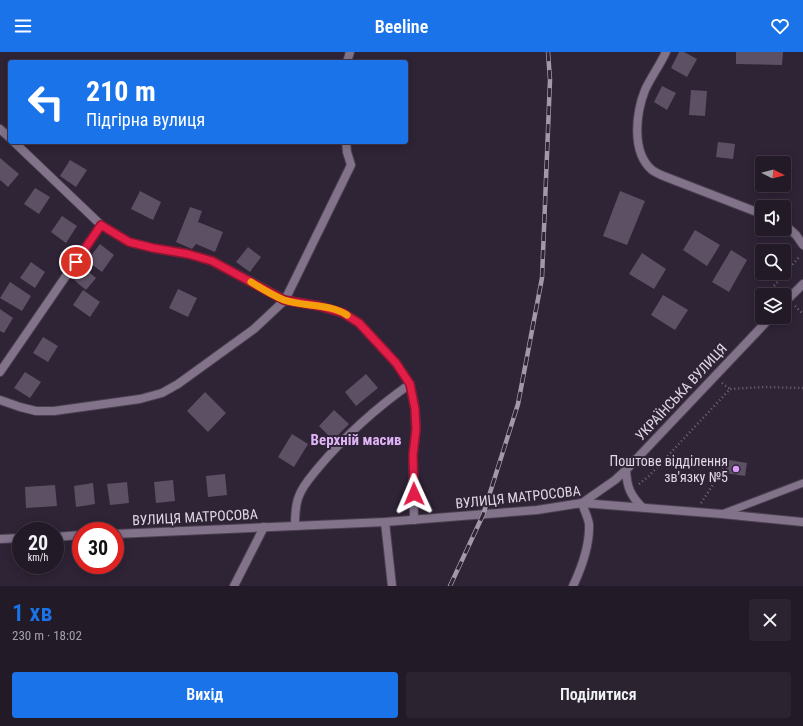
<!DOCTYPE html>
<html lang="uk">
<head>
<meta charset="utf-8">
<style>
  :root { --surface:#231a28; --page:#2b2330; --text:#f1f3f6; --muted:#a3a1a8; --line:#403845; --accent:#1a73e8 }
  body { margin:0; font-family:"Roboto Condensed",sans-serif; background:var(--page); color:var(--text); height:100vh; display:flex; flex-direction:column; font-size:15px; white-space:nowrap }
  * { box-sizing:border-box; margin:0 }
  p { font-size:13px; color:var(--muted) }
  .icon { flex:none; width:22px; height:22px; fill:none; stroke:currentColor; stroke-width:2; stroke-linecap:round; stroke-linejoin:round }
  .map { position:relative; height:534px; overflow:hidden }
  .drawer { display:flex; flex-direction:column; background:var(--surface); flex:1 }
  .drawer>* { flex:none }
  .banner { position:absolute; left:8px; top:8px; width:400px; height:84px; border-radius:4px; box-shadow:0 2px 10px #0003,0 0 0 1px var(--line); background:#1a73e8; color:#fff; overflow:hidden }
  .needle { width:26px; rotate:96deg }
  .controls { position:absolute; left:755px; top:104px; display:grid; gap:8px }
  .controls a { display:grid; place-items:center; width:36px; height:36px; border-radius:4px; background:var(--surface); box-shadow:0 2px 10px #0003,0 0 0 1px var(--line); font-size:20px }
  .speed { position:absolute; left:12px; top:470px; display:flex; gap:8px; font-size:20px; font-weight:700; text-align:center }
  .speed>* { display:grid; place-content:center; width:52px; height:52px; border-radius:50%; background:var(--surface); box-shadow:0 2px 10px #0003,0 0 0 1px var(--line); line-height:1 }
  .speed small { font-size:10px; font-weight:400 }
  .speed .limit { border:6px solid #d22; background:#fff; color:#111 }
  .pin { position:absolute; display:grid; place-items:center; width:34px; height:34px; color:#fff; margin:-17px; border:2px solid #fff; border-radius:50%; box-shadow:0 1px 4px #0007 }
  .me { position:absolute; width:44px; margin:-22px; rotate:359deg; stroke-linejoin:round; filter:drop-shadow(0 0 3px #0008) }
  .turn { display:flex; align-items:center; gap:14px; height:84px; padding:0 12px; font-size:18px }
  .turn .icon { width:52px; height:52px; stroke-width:2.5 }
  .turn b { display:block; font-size:28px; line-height:34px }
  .round { display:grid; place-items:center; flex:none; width:42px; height:42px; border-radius:4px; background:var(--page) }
  .summary { display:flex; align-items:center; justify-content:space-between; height:68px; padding:0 12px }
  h1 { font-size:24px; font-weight:600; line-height:30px; color:var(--accent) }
  .button { display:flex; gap:8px; margin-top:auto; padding:8px 12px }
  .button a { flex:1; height:46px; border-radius:4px; background:var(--accent); color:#fff; font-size:16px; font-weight:600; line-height:46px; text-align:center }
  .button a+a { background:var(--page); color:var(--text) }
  header { display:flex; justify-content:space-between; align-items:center; height:52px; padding:0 12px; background:var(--accent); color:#fff; font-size:18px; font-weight:600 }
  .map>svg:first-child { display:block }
</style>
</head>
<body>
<header><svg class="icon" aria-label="menu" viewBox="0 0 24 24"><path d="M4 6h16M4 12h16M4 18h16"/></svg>Beeline<svg class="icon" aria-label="heart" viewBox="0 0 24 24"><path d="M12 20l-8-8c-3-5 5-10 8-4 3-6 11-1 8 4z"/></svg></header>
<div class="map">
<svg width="803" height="534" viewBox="0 0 803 534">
  <rect width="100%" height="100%" fill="#2f2336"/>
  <g fill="#5d5065">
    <path d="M679,0H684L697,7L687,25L671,16Z"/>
    <path d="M736,0H783L782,13L736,12Z"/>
    <path d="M662,34L676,41L667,58L654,50Z"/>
    <path d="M691,38L707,39L705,64L689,63Z"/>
    <path d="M718,90L735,92L733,107L716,105Z"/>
    <path d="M0,106L19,122L8,135L0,128Z"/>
    <path d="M70,108L87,118L76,135L60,124Z"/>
    <path d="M35,136L50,145L39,162L24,152Z"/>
    <path d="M140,139L161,150L153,168L131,157Z"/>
    <path d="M620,139L645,149L627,193L603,184Z"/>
    <path d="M190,155L202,159L198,170L223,180L215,200L196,192L192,197L176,190Z"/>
    <path d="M62,164L77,174L66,191L51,180Z"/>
    <path d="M695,178L720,193L707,214L683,198Z"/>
    <path d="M100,192L114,203L102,220L87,209Z"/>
    <path d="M248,195L261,205L250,220L236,210Z"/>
    <path d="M731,198L747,208L729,240L712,230Z"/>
    <path d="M642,201L666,217L654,237L629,222Z"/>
    <path d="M31,210L45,220L35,236L20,226Z"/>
    <path d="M84,216L96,226L86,238L74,228Z"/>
    <path d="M10,230L31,244L22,259L0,246Z"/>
    <path d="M178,237L197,246L188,265L169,256Z"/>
    <path d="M83,238L100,250L90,265L73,253Z"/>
    <path d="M663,243L688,258L675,278L651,263Z"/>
    <path d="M0,257L13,266L4,281L0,279Z"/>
    <path d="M43,285L58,294L48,310L33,301Z"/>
    <path d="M25,320L41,330L30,346L14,336Z"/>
    <path d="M366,322L378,336L356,354L345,340Z"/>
    <path d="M205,340L226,361L208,380L187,359Z"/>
    <path d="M334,358L349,372L333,388L319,374Z"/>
    <path d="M292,382L308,392L294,415L278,405Z"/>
    <path d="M729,408L747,411L745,424L726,421Z"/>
    <path d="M225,422L227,443L208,445L206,424Z"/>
    <path d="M173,428L175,449L156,451L154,430Z"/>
    <path d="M127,430L129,451L110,453L107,432Z"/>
    <path d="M93,431L95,452L76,455L74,434Z"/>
    <path d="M55,433L57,454L26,456L25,435Z"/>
  </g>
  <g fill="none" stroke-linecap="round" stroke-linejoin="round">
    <defs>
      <path id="service" d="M722,462L803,431"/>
      <g id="minor">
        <path d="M666,0C660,13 651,25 645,38C636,61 631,100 652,118C656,121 661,123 666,125L762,162"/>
        <path d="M347,10L350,0"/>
        <path d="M0,77L10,86"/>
        <path d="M14,90L101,173L129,190L153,196L188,202L212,209L285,248L319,254L343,261L359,271L396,311L410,332L415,357L416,377L413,403L414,468"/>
        <path d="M784,172L796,183L803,193"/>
        <path d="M0,320L101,173"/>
        <path d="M0,348L20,355L36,359H54L140,347L162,341L178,332L254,277L285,248L351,113L347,100L346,90"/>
        <path d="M626,418C627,435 630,443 642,455"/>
        <path d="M385,470L392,534"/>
        <path d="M295,474C295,464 295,453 299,444C303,433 311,425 318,416C345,384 376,356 410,332"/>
        <path d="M234,534L264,475"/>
        <path d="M573,534C582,515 590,494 589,472C588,465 584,458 582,451"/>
      </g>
      <g id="tertiary">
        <path d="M784,251L803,232"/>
        <path d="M582,451L615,428L626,418L771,265"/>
        <path d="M115,482L385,470L537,458L582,451L722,462L803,470"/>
        <path d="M55,485L81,483"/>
        <path d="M0,487L21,486"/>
      </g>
    </defs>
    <use href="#service" stroke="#4b4051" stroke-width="9"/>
    <use href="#minor" stroke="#4b4051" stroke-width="10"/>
    <use href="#tertiary" stroke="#4b4051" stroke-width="10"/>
    <g stroke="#736879" stroke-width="2.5" stroke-dasharray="1 3" stroke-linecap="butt">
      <path d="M780,239L774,234L800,204"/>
      <path d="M795,254L803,262"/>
      <path d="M722,331L730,337"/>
      <path d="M639,432L649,424L730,337L765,335L803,336"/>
      <path d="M701,451L724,416L728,415"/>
    </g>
    <use href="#service" stroke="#82738a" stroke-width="7"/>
    <use href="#minor" stroke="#82738a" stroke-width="8"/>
    <use href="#tertiary" stroke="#82738a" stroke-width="8"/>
    <defs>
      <path id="rail" d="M450,534L483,463L518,352L542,226L550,28L548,0"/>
    </defs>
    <use href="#rail" stroke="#a298a7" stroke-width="4.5"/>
    <use href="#rail" stroke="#2f2336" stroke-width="3" stroke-dasharray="9" stroke-linecap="butt"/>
  </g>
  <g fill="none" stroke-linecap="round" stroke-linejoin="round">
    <defs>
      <path id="route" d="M76,210L101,173L129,190L153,196L188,202L212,209L284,248L319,254L343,261L359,271L396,311L410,332L415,357L416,377L413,403L414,442"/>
    </defs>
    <use href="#route" stroke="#92132f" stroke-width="10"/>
    <use href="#route" stroke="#e11d48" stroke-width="7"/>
    <path stroke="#f59e0b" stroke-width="7" d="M251,230C261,236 272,243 284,248C304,255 329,251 347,263"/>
  </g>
  <circle fill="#d79bf9" stroke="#2f2336" stroke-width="1.5" cx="736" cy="417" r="4"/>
  <g text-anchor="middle" stroke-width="4" stroke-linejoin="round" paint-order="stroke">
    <g font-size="14" fill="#e0d7e4" stroke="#2f2336">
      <text transform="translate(681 340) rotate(-47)" y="5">УКРАЇНСЬКА ВУЛИЦЯ</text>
      <text transform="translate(518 445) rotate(-6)" y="5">ВУЛИЦЯ МАТРОСОВА</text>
      <text transform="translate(195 465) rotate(-3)" y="5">ВУЛИЦЯ МАТРОСОВА</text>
    </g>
    <g font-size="14" fill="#e0d7e4" stroke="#2f2336" text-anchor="end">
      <text x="728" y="414">Поштове відділення<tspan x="728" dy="16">зв'язку №5</tspan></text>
    </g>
    <g font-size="15" font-weight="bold" fill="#dfb5f7" stroke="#2f2336">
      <text x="356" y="393">Верхній масив</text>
    </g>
  </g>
</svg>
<div class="controls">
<a><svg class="needle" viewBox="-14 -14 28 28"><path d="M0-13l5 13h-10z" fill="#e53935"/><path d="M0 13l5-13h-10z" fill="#a3a1a8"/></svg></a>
<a><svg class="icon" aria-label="sound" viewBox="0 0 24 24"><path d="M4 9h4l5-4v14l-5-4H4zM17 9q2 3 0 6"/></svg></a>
<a><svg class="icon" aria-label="search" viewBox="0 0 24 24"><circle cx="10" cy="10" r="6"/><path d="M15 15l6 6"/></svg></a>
<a><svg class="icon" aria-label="layers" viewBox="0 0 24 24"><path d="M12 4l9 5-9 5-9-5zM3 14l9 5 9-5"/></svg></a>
</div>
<div class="speed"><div>20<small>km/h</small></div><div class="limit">30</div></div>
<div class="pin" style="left:76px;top:210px;background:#d93025"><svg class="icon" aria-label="arrive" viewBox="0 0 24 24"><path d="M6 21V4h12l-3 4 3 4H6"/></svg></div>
<svg class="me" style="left:414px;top:442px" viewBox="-20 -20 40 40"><path d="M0-17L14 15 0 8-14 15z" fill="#e11d48" stroke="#fff" stroke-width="4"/></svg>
<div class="banner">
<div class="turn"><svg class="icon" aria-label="left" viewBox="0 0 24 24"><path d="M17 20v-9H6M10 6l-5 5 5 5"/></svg><div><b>210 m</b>Підгірна вулиця</div></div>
</div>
</div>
<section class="drawer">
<div class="summary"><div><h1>1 хв</h1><p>230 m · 18:02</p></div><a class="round"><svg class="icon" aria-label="close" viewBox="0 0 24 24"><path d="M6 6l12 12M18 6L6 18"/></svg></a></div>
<div class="button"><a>Вихід</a><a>Поділитися</a></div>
</section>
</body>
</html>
